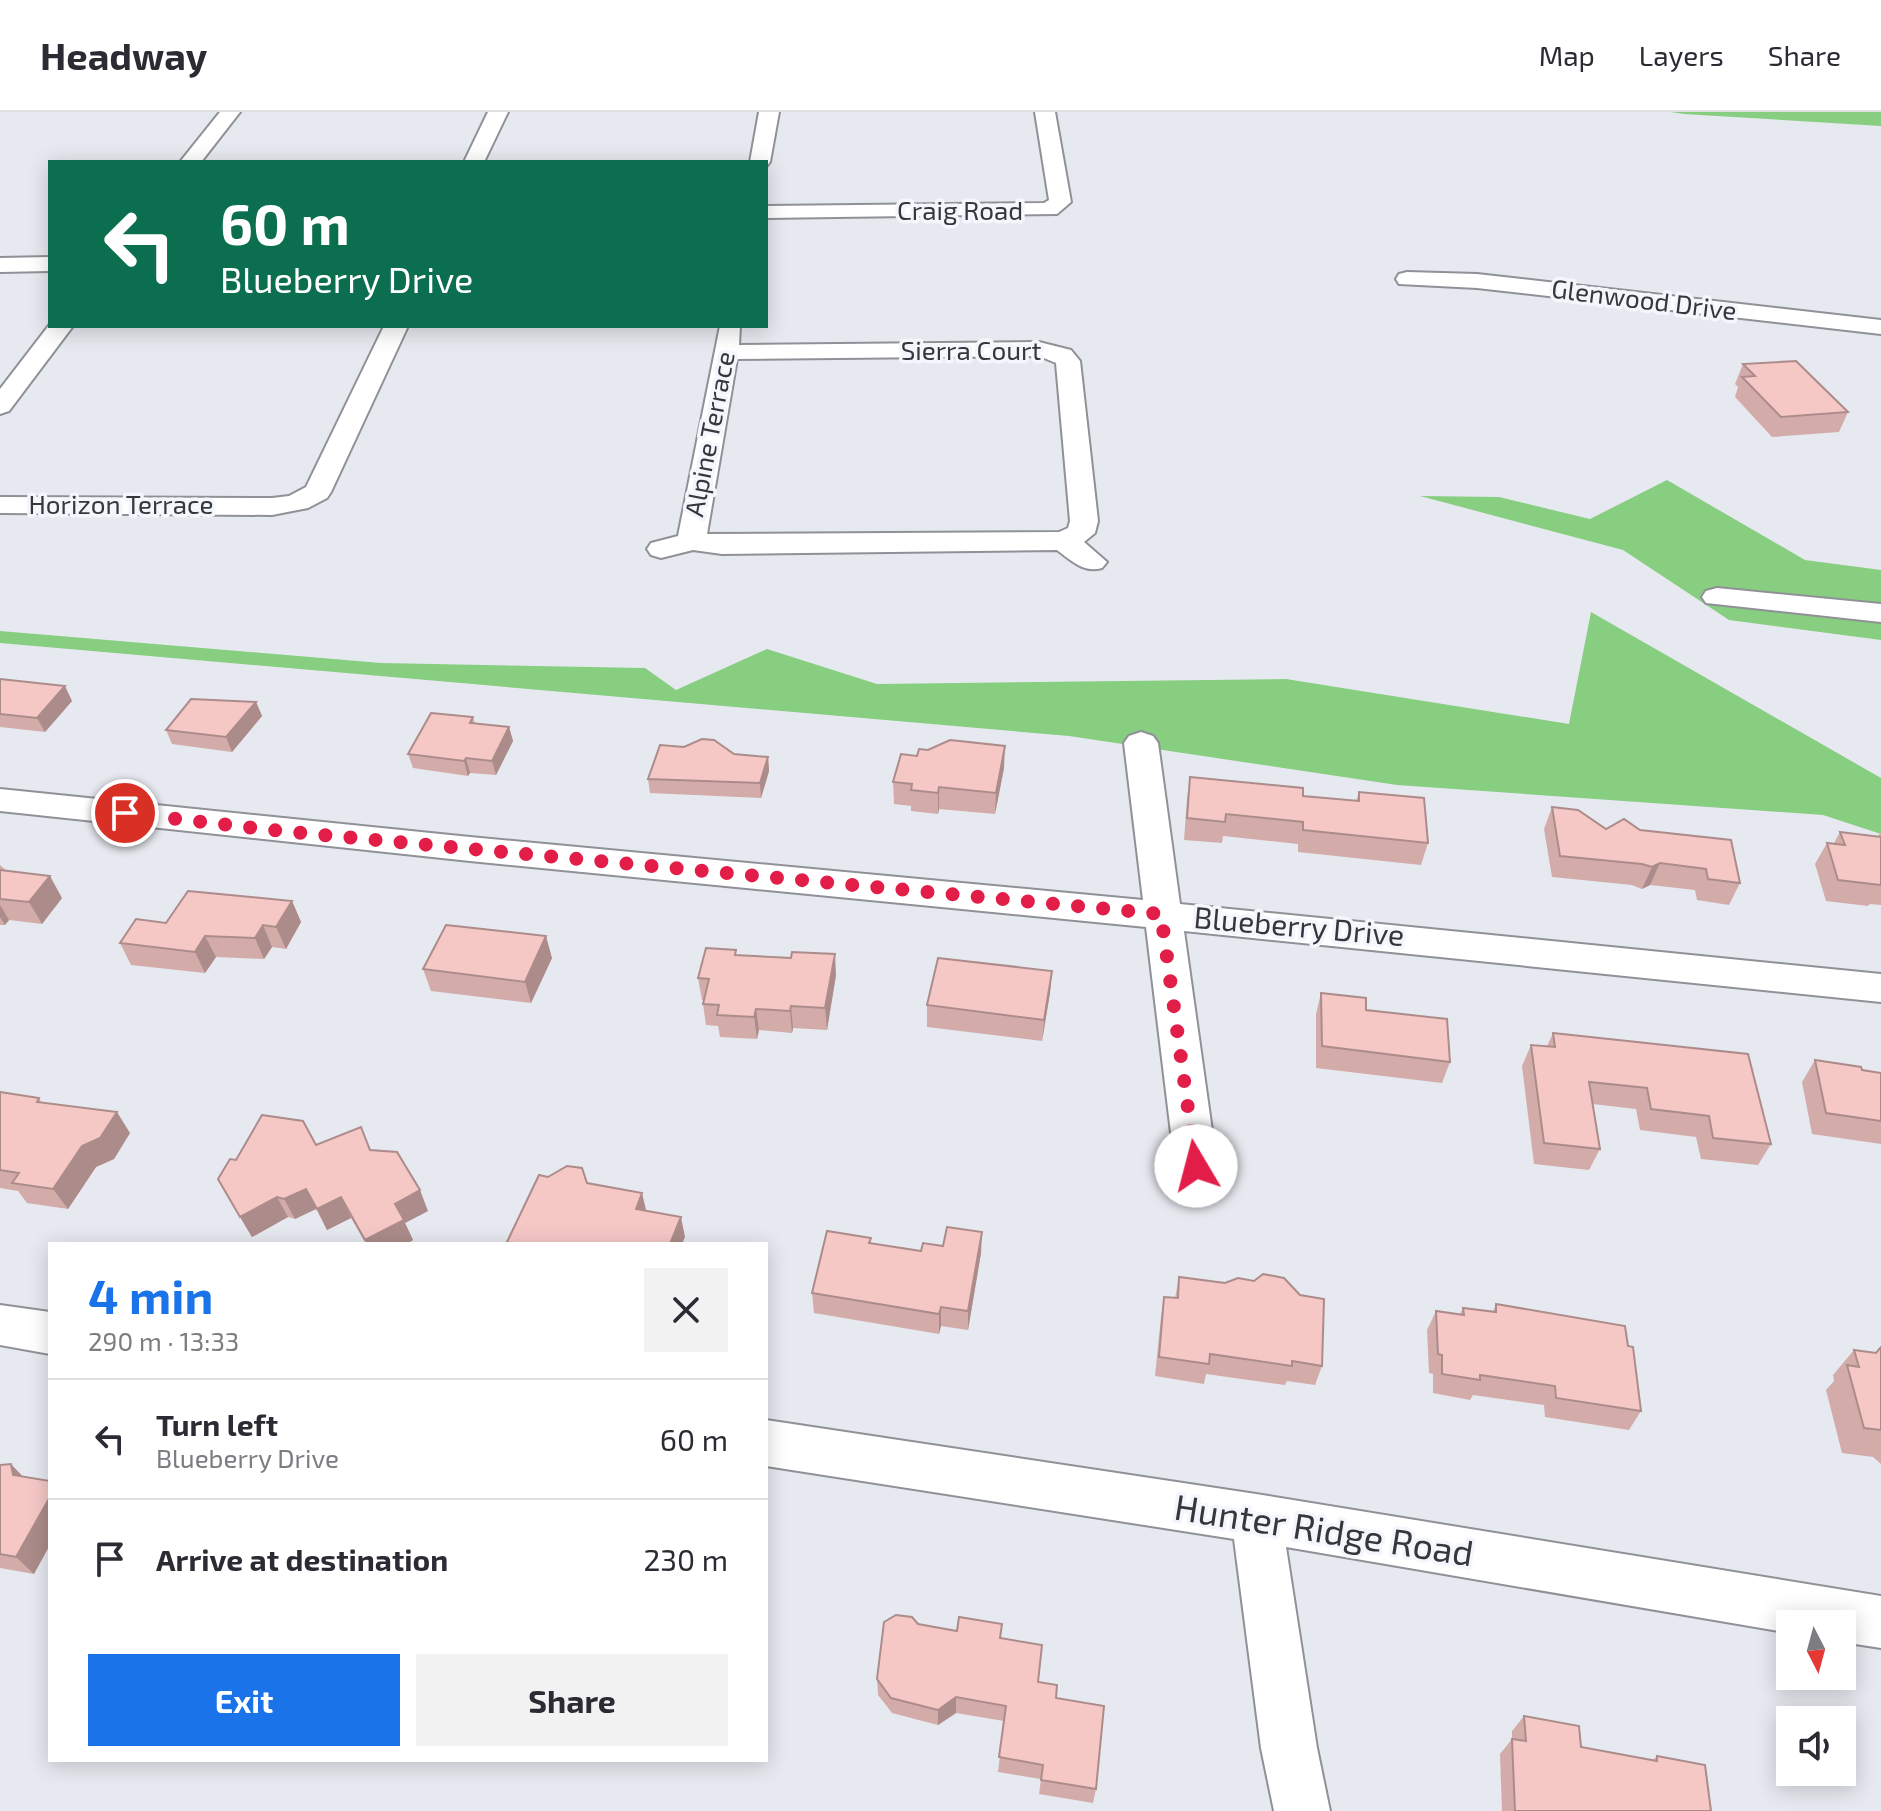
<!DOCTYPE html>
<html lang="en">
<head>
<meta charset="utf-8">
<style>
  :root { --surface:#fff; --page:#f2f2f3; --text:#2b2b33; --muted:#7c7c81; --line:#e1e1e2; --accent:#1a73e8 }
  body { margin:0; font-family:"Exo 2",sans-serif; background:var(--page); color:var(--text); height:100vh; display:flex; flex-direction:column; font-size:30px; white-space:nowrap }
  * { box-sizing:border-box; margin:0 }
  p { font-size:26px; color:var(--muted) }
  .icon { flex:none; width:44px; height:44px; fill:none; stroke:currentColor; stroke-width:2; stroke-linecap:round; stroke-linejoin:round }
  .map { position:relative; flex:1; overflow:hidden }
  .sheet { position:absolute; left:48px; top:1130px; width:720px; height:520px; display:flex; flex-direction:column; background:var(--surface); border-radius:0px; box-shadow:0 4px 20px #0003 }
  .sheet>* { flex:none }
  .hud { position:absolute; left:48px; top:48px; width:720px; height:168px; border-radius:0px; box-shadow:0 4px 20px #0003; background:#0b6e4f; color:#fff; overflow:hidden }
  .needle { width:52px; rotate:174deg }
  .controls { position:absolute; left:1776px; top:1498px; display:grid; gap:16px }
  .controls a { display:grid; place-items:center; width:80px; height:80px; border-radius:0px; background:var(--surface); box-shadow:0 4px 20px #0003; font-size:40px }
  .pin { position:absolute; display:grid; place-items:center; width:68px; height:68px; color:#fff; margin:-34px; border:4px solid #fff; border-radius:50%; box-shadow:0 2px 8px #0007 }
  .me { position:absolute; width:88px; margin:-44px; rotate:352deg; stroke-linejoin:round; filter:drop-shadow(0 0 6px #0008) }
  .turn { display:flex; align-items:center; gap:28px; height:168px; padding:0 40px; font-size:36px }
  .turn .icon { width:104px; height:104px; stroke-width:2.5 }
  .turn b { display:block; font-size:56px; line-height:68px }
  .round { display:grid; place-items:center; flex:none; width:84px; height:84px; border-radius:0px; background:var(--page) }
  .overview { display:flex; align-items:center; justify-content:space-between; height:136px; padding:0 40px }
  h1 { font-size:48px; font-weight:700; line-height:60px; color:var(--accent) }
  .primary-button { display:flex; gap:16px; margin-top:auto; padding:16px 40px }
  .primary-button a { flex:1; height:92px; border-radius:0px; background:var(--accent); color:#fff; font-size:32px; font-weight:700; line-height:92px; text-align:center }
  .primary-button a+a { background:var(--page); color:var(--text) }
  ul { padding:0; list-style:none }
  li { display:flex; align-items:center; gap:24px; height:120px; padding:0 40px; border-top:2px solid var(--line) }
  li div { flex:1 }
  li b { display:block; font-size:30px }
  li em { font-style:normal }
  header { display:flex; align-items:center; gap:48px; box-sizing:border-box; height:112px; padding:0 40px; background:var(--surface); border-bottom:2px solid var(--line) }
  header strong { font-size:38px }
  nav { display:flex; gap:44px; margin-inline-start:auto; font-size:28px }
  .map>svg:first-child { display:block }
</style>
</head>
<body>
<header>
<strong>Headway</strong>
<nav><a>Map</a><a>Layers</a><a>Share</a></nav>
</header>
<div class="map">
<svg width="1881" height="1699" viewBox="0 0 1881 1699">
  <rect width="100%" height="100%" fill="#e7e9f0"/>
  <g fill="#87ce80">
    <path d="M1671,0H1881V14L1684,2Z"/>
    <path d="M1667,368L1805,448L1881,458V528L1729,508L1623,438L1420,384L1499,385L1590,407Z"/>
    <path d="M1591,500L1881,666V722L1823,703L1397,673L1069,624L0,531V519L381,551L645,556L676,578L767,537L877,572L1286,567L1569,612Z"/>
  </g>
  <g fill="none" stroke-linecap="round" stroke-linejoin="round">
    <defs>
      <g id="street">
        <path d="M220,0H240L201,50H180Z"/>
        <path d="M488,0H508L484,50H464Z"/>
        <path d="M759,0H779L770,50L766,55V50H750Z"/>
        <path d="M1035,0H1055L1071,90L1057,102L766,106V94L1044,91L1049,88Z"/>
        <path d="M50,145V159L0,160V146Z"/>
        <path d="M1407,160L1477,162L1881,208V222L1477,176L1399,172L1396,167L1399,162Z"/>
        <path d="M50,212L73,214L9,299L0,302V277Z"/>
        <path d="M384,214H408L331,380L327,386L308,396L272,403L0,401V385L272,386L289,384L306,375Z"/>
        <path d="M720,214H740L739,233L1039,230L1071,238L1080,249L1098,409L1095,421L1084,430L1107,450L1102,456C1083,461 1072,449 1057,438L722,442L693,438L661,446L651,443L647,437L651,431L678,424ZM1039,244L1056,251L1070,409L1068,416L1059,420L707,422L737,247Z"/>
        <path d="M1717,476L1881,492V510L1706,491L1702,485L1706,479Z"/>
        <path d="M1141,620L1153,624L1158,631L1180,792L1881,862V890L1184,819L1217,1054L1211,1066L1196,1071L1181,1066L1175,1054L1146,815L470,749L0,699V677L470,725L1143,788L1124,631L1129,624Z"/>
        <path d="M0,1193L50,1200V1242L0,1233Z"/>
        <path d="M766,1308L1256,1382L1881,1484V1536L1842,1530V1512H1790V1521L1286,1435L1317,1636L1330,1699H1274L1261,1636L1234,1427L766,1354Z"/>
      </g>
    </defs>
    <use href="#street" stroke="#8f9197" stroke-width="4"/>
    <use href="#street" fill="#fff" fill-rule="evenodd"/>
  </g>
  <g fill="#d3acaa">
    <path d="M1743,252L1848,300L1839,320L1772,325L1735,285L1738,275L1735,272Z"/>
    <path d="M0,567L72,589L45,620L0,615Z"/>
    <path d="M256,590L262,604L232,640L172,632L166,618Z"/>
    <path d="M473,605L475,611L509,615L513,629L496,663L470,661L468,664L413,656L408,642Z"/>
    <path d="M734,642L768,645L769,659L761,686L650,681L648,667Z"/>
    <path d="M1004,656L995,702L939,697L938,702L911,699V694L894,692L893,670Z"/>
    <path d="M1190,665L1303,684L1356,689L1359,680L1428,731L1421,753L1298,740V732L1223,724L1222,731L1184,728L1187,687Z"/>
    <path d="M1552,695L1606,717L1640,718L1740,771L1729,793L1697,788L1695,778L1650,773L1642,777L1632,773L1552,765L1544,717Z"/>
    <path d="M1840,720L1878,724L1881,720V793L1870,792L1868,794L1826,789L1815,752L1827,731H1834Z"/>
    <path d="M0,753L7,759L62,786L42,812L9,808L5,813H0Z"/>
    <path d="M292,789L301,810L286,837L272,835L264,847L216,845L205,861L131,853L120,831L166,811Z"/>
    <path d="M737,843L836,863L827,918L793,916L792,921L759,918L757,927L720,925L718,914L706,913L703,892L704,888H702L698,866Z"/>
    <path d="M552,846L531,891L431,879L423,857Z"/>
    <path d="M1052,859L1050,881L1042,929L927,915V893Z"/>
    <path d="M1321,881L1366,898L1450,950L1442,971L1316,956V902Z"/>
    <path d="M1553,921L1771,1032L1758,1053L1701,1047L1696,1025L1640,1018L1636,997L1592,992L1600,1037L1589,1058L1534,1052L1522,954L1531,933L1547,934Z"/>
    <path d="M1815,948L1881,961V1032L1812,1022L1802,970Z"/>
    <path d="M0,980L39,986L42,991L130,1021L114,1047L96,1055L68,1097L27,1091L18,1079L0,1076Z"/>
    <path d="M316,1033L371,1038L428,1099L405,1111L413,1128L406,1132H366L351,1106L327,1118L316,1097L295,1107L288,1105L252,1125L218,1067L236,1048Z"/>
    <path d="M871,1126V1131L921,1139L981,1141L968,1218L941,1214L939,1222L814,1201L812,1181Z"/>
    <path d="M1179,1165L1322,1254L1315,1273L1287,1269L1285,1273L1206,1262L1204,1272L1155,1264L1161,1205L1164,1185L1175,1186Z"/>
    <path d="M1496,1192L1628,1234L1641,1299L1629,1318L1545,1305L1544,1293L1473,1283L1470,1288L1433,1281V1262L1429,1261L1427,1218L1436,1199L1460,1202L1463,1196L1493,1200Z"/>
    <path d="M1881,1235V1352L1873,1345L1842,1341L1826,1278L1834,1269L1833,1263L1854,1238L1876,1241Z"/>
    <path d="M0,1353L34,1462L0,1456Z"/>
    <path d="M918,1512L1001,1526L1038,1570L1056,1586L1096,1677L1093,1691L1039,1682L1041,1667L998,1660L1004,1609L956,1601L938,1613L892,1601L878,1583L877,1567Z"/>
    <path d="M1524,1604L1581,1635L1653,1648L1657,1644L1711,1699H1502L1500,1642L1512,1627V1619Z"/>
  </g>
  <g fill="#ac8c8b">
    <path d="M65,574L72,589L45,620L37,606Z"/>
    <path d="M256,590L262,604L232,640L226,625Z"/>
    <path d="M509,615L513,629L496,663L492,649Z"/>
    <path d="M1005,634L1004,656L995,702L996,681Z"/>
    <path d="M768,645L769,659L761,686L760,671Z"/>
    <path d="M466,646L470,661L468,664L464,649Z"/>
    <path d="M939,675V697L938,702V681Z"/>
    <path d="M1660,751L1650,773L1642,777L1652,755Z"/>
    <path d="M50,764L62,786L42,812L29,790Z"/>
    <path d="M292,789L301,810L286,837L276,815Z"/>
    <path d="M0,793L9,808L5,813L0,805Z"/>
    <path d="M263,813L272,835L264,847L255,826Z"/>
    <path d="M205,824L216,845L205,861L195,840Z"/>
    <path d="M546,824L552,846L531,891L525,870Z"/>
    <path d="M835,842L836,863L827,918L825,896Z"/>
    <path d="M1052,859L1050,881L1042,929L1044,908Z"/>
    <path d="M791,894L793,916L792,921L790,899Z"/>
    <path d="M756,897L759,918L757,927L754,905Z"/>
    <path d="M117,1000L130,1021L114,1047L96,1055L68,1097L53,1077L82,1034Z"/>
    <path d="M306,1077L316,1097L295,1107L284,1087Z"/>
    <path d="M420,1078L428,1099L405,1111L413,1128L406,1132H367L365,1128L395,1092Z"/>
    <path d="M642,1081L647,1102L636,1097Z"/>
    <path d="M277,1085L288,1105L252,1125L240,1105Z"/>
    <path d="M341,1085L351,1106L327,1118L317,1097Z"/>
    <path d="M681,1105L685,1125L682,1132H670Z"/>
    <path d="M982,1120L981,1141L968,1218V1199Z"/>
    <path d="M941,1195V1214L939,1222V1202Z"/>
    <path d="M11,1352L28,1370L13,1363Z"/>
    <path d="M50,1385V1433L34,1462L16,1445Z"/>
    <path d="M956,1585V1601L938,1613V1598Z"/>
  </g>
  <g fill="#f5c8c6" stroke="#ac8c8b" stroke-width="2">
    <path d="M1796,249L1848,300L1781,305L1742,265L1755,264L1743,252Z"/>
    <path d="M0,567L65,574L37,606L0,602Z"/>
    <path d="M191,587L256,590L226,625L166,618Z"/>
    <path d="M431,601L473,605L470,611L509,615L492,649L466,646L464,649L408,642Z"/>
    <path d="M702,627L714,628L734,642L768,645L760,671L648,667L660,633L684,635Z"/>
    <path d="M950,628L1005,634L996,681L939,675L938,681L911,678L912,672L893,670L901,642L917,644L919,637L928,638Z"/>
    <path d="M1190,665L1303,676V684L1359,689V680L1424,686L1428,731L1303,718V710L1226,702L1225,710L1187,706Z"/>
    <path d="M1552,695L1578,698L1606,717L1624,707L1640,718L1731,728L1740,771L1708,767L1706,757L1660,751L1652,755L1642,752L1560,744Z"/>
    <path d="M1840,720L1881,725V773L1838,768L1827,731L1845,733Z"/>
    <path d="M0,758L50,764L29,790L0,787Z"/>
    <path d="M188,779L292,789L276,815L263,813L255,826L205,824L195,840L120,831L136,807L166,811Z"/>
    <path d="M446,813L546,824L525,870L423,857Z"/>
    <path d="M706,836L736,838L735,843L791,846L792,840L835,842L825,896L791,894L790,899L756,897L754,905L717,903L719,893L703,892L709,867L698,866Z"/>
    <path d="M938,846L1052,859L1044,908L927,893Z"/>
    <path d="M1321,881L1366,886V898L1447,907L1450,950L1322,934Z"/>
    <path d="M1553,921L1748,942L1771,1032L1713,1026L1709,1004L1651,997L1647,976L1589,970L1600,1037L1544,1031L1531,933L1555,935Z"/>
    <path d="M1815,948L1861,955L1862,958L1881,961V1009L1826,1001Z"/>
    <path d="M0,980L39,986L37,990L117,1000L100,1026L82,1034L53,1077L12,1071L19,1061L0,1058Z"/>
    <path d="M262,1003L303,1009L316,1033L361,1015L370,1038L397,1040L420,1078L395,1092L404,1108L365,1128L341,1085L317,1097L306,1077L284,1087L277,1085L240,1105L218,1067L230,1047L236,1048Z"/>
    <path d="M567,1054L582,1056L587,1071L642,1081L636,1097L681,1105L670,1132H506L539,1063L548,1065Z"/>
    <path d="M947,1115L982,1120L968,1199L941,1195L939,1202L812,1181L827,1119L871,1126L869,1131L921,1139L923,1131L943,1134Z"/>
    <path d="M1263,1162L1284,1166L1300,1183L1324,1187L1322,1254L1292,1249V1254L1210,1242L1209,1252L1159,1245L1164,1185L1178,1186L1179,1165L1225,1171L1238,1166L1254,1169Z"/>
    <path d="M1496,1192L1625,1214L1628,1234L1633,1235L1641,1299L1556,1286L1555,1274L1480,1263V1268L1442,1262V1243L1438,1242L1436,1199L1464,1203L1463,1196L1496,1200Z"/>
    <path d="M1881,1235V1318L1864,1316L1847,1253L1859,1255L1854,1238L1876,1241Z"/>
    <path d="M11,1352L13,1363L50,1369V1385L16,1445L0,1442V1353Z"/>
    <path d="M896,1503L912,1505L918,1512L957,1519L959,1505L1002,1512L1000,1526L1042,1533L1038,1570L1057,1573L1056,1586L1104,1594L1096,1677L1041,1668L1043,1653L999,1645L1006,1594L956,1585L938,1598L891,1586L877,1567L884,1510Z"/>
    <path d="M1524,1604L1579,1614L1581,1635L1657,1649V1644L1705,1653L1711,1699H1515L1512,1627L1526,1629Z"/>
  </g>
  <g fill="none" stroke-linecap="round" stroke-linejoin="round">
    <path stroke="#e11d48" stroke-width="14" stroke-dasharray="0 25.2" d="M125,701L281,719L1161,802L1196,1054"/>
  </g>
  <g text-anchor="middle" stroke-width="7" stroke-linejoin="round" paint-order="stroke">
    <g font-size="26" fill="#36373a" stroke="#f4f6fd">
      <text x="960" y="108">Craig Road</text>
      <text transform="translate(1644 188) rotate(7)" y="9">Glenwood Drive</text>
      <text x="971" y="248">Sierra Court</text>
      <text transform="translate(710 322) rotate(-79)" y="9">Alpine Terrace</text>
      <text x="121" y="402">Horizon Terrace</text>
    </g>
    <g font-size="30" fill="#36373a" stroke="#f4f6fd">
      <text transform="translate(1299 815) rotate(5)" y="10">Blueberry Drive</text>
    </g>
    <g font-size="36" fill="#36373a" stroke="#f4f6fd">
      <text transform="translate(1324 1418) rotate(9)" y="13">Hunter Ridge Road</text>
    </g>
  </g>
</svg>
<div class="controls">
<a><svg class="needle" viewBox="-14 -14 28 28"><path d="M0-13l5 13h-10z" fill="#e53935"/><path d="M0 13l5-13h-10z" fill="#7c7c81"/></svg></a>
<a><svg class="icon" aria-label="sound" viewBox="0 0 24 24"><path d="M4 9h4l5-4v14l-5-4H4zM17 9q2 3 0 6"/></svg></a>
</div>
<div class="pin" style="left:125px;top:701px;background:#d93025"><svg class="icon" aria-label="arrive" viewBox="0 0 24 24"><path d="M6 21V4h12l-3 4 3 4H6"/></svg></div>
<svg class="me" style="left:1196px;top:1054px" viewBox="-20 -20 40 40"><circle r="19" fill="#fff"/><path d="M0-13L10 11 0 6-10 11z" fill="#e11d48"/></svg>
<div class="hud">
<div class="turn"><svg class="icon" aria-label="left" viewBox="0 0 24 24"><path d="M17 20v-9H6M10 6l-5 5 5 5"/></svg><div><b>60 m</b>Blueberry Drive</div></div>
</div>
<section class="sheet">
<div class="overview"><div><h1>4 min</h1><p>290 m · 13:33</p></div><a class="round"><svg class="icon" aria-label="close" viewBox="0 0 24 24"><path d="M6 6l12 12M18 6L6 18"/></svg></a></div>
<ul>
<li><svg class="icon" aria-label="left" viewBox="0 0 24 24"><path d="M17 20v-9H6M10 6l-5 5 5 5"/></svg><div><b>Turn left</b><p>Blueberry Drive</p></div><em>60 m</em></li>
<li><svg class="icon" aria-label="arrive" viewBox="0 0 24 24"><path d="M6 21V4h12l-3 4 3 4H6"/></svg><div><b>Arrive at destination</b></div><em>230 m</em></li>
</ul>
<div class="primary-button"><a>Exit</a><a>Share</a></div>
</section>
</div>
</body>
</html>
